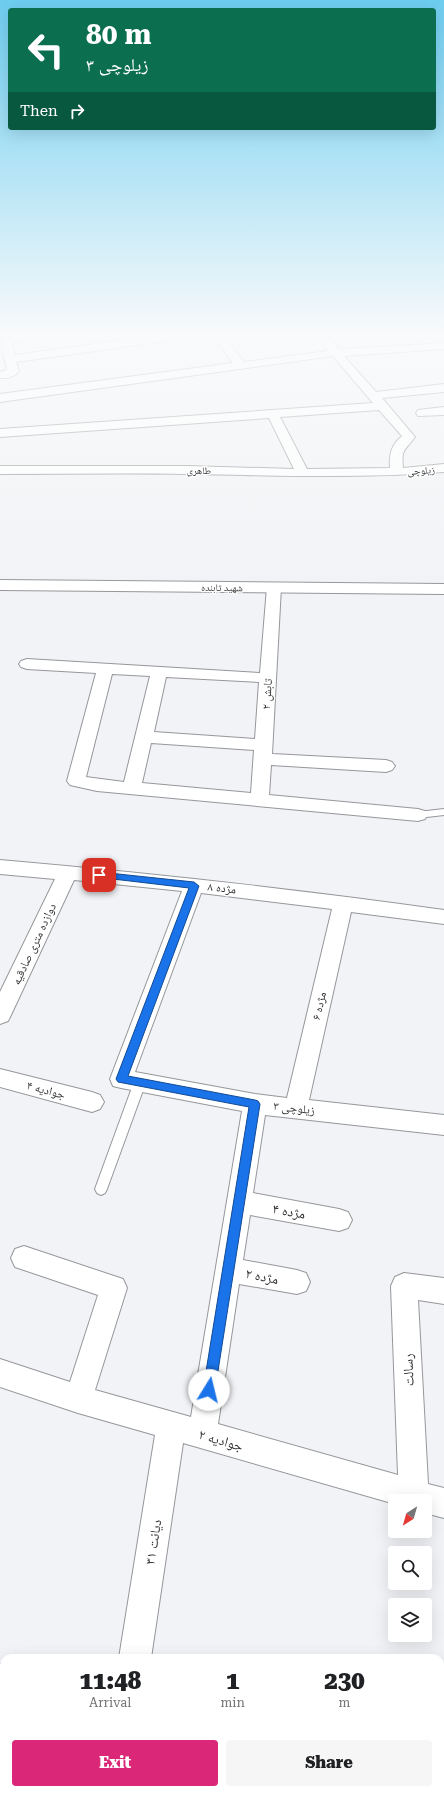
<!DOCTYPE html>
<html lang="en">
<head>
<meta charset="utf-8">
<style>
  :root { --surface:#fff; --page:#f6f6f6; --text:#202124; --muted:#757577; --accent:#db2777 }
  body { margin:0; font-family:"Roboto Serif","Noto Naskh Arabic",serif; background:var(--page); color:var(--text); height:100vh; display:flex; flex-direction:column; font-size:15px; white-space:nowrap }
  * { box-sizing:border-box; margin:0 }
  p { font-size:13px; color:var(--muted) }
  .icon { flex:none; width:22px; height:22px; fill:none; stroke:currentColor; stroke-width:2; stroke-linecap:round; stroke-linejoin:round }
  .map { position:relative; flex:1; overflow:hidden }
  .side { position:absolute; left:0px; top:1654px; width:444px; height:140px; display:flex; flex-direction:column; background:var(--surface); border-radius:12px 12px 0 0; box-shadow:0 4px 16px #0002 }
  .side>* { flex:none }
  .guide { position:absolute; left:8px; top:8px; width:428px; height:122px; border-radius:4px; box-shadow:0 4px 16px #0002; background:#0b6e4f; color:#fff; overflow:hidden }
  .needle { width:26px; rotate:217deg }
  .controls { position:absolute; left:388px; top:1494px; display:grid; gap:8px }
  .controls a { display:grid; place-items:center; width:44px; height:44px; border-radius:4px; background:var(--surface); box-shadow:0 4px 16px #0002; font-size:20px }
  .pin { position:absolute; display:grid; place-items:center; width:34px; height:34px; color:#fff; margin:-17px; border-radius:8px; box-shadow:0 2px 6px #0006 }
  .me { position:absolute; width:44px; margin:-22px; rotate:9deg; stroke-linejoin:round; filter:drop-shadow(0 0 3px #0008) }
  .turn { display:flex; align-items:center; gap:14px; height:84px; padding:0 12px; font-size:18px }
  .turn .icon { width:52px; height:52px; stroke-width:2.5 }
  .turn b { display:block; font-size:28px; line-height:34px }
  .then { display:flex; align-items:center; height:38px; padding:0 12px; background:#0003; gap:8px; font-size:15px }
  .eta { display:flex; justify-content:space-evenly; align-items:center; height:68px; text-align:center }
  .eta b { font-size:24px; font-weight:800; line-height:28px }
  .primary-button { display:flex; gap:8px; margin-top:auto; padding:8px 12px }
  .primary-button a { flex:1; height:46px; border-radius:4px; background:var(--accent); color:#fff; font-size:16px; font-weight:800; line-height:46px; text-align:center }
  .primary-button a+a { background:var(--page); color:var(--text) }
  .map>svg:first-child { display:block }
</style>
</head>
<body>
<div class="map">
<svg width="444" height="1794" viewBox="0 0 444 1794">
  <rect width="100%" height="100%" fill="#f1f3f6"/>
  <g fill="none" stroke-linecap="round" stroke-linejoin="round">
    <defs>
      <g id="service">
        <path d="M444,809V815L418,818L413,815L418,812Z"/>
        <path d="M140,1077L144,1079L146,1082L107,1189L105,1193L101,1195L97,1193L95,1189L134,1082L136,1079Z"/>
      </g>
      <g id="minor">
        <path d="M14,335H42L41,337L12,343L15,355L160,335H193L188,338L16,362L19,371C14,378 7,378 0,378V372L7,370L1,342L2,340Z"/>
        <path d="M212,335H223L244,362L328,351L315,335H326L339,349L444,343V349L344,356L376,392L444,384V392L382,398L415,437C405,451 401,448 403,468L444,464V472C358,479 273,475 187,474C125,473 62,474 0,474V466H188L294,469L269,418L0,437V429L373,403L333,356L0,402V394L233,363ZM379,410L402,436C391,445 389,455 390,468L307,469L280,417Z"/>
        <path d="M444,407V415L418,416L416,413L418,410Z"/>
        <path d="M274,583L279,584L281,587L272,754L386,760L392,762L395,766L392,770L386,772L271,765L269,795L418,809L425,811L427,815L425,819L418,821L97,791L70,785L67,781L96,673L27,669L21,667L19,664L21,661L27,659L260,673L267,587L269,584ZM112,674L150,676L124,782L86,777ZM166,677L259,682L255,739L154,732ZM151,743L254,750L251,793L142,783Z"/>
        <path d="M0,860C148,873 296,889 444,910V924L351,912L309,1100L444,1115V1135L265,1115L253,1193L339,1209L348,1212L352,1220L348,1228L339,1231L250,1215L243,1260L297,1270L306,1273L310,1282L306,1291L297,1294L239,1284L218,1424L398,1475L391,1286L395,1277L404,1273L444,1278V1304L418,1300L428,1484L444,1488V1518L425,1513V1501H395V1504L183,1443L151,1658H119L155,1435L78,1413L0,1387V1359L70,1382L98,1295L15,1267L11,1258L15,1249L24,1246L123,1279L127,1288L95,1390L191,1417L242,1111L121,1088L113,1086L110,1079L182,891L74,880L11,1015L8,1021L0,1024V992L55,879L0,874ZM201,893L332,909L287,1098L255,1094L135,1072Z"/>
        <path d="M0,1069L92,1092L100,1095L104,1102L100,1109L92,1112L0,1087Z"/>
      </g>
      <path id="tertiary" d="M0,580L444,584V594L0,590Z"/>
      <g id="secondary">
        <rect x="0" y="1664" width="4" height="36"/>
        <path d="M440,1737L444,1738V1776L440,1775Z"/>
        <path d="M0,1754L4,1755V1790H11L4,1793L0,1792Z"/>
        <path d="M104,1790H169L171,1794H106Z"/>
      </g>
    </defs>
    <use href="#service" stroke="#95979a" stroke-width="2"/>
    <use href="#minor" stroke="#95979a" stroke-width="2"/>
    <use href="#tertiary" stroke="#95979a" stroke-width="2"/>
    <use href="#secondary" stroke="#95979a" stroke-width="2"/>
    <use href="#service" fill="#fff" fill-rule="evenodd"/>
    <use href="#minor" fill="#fff" fill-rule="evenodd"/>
    <use href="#tertiary" fill="#fff" fill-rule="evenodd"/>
    <use href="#secondary" fill="#f3d8d8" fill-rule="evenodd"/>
  </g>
  <linearGradient id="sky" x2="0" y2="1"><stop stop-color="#6dcdf0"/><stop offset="0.57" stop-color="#f9fafb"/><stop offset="1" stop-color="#f9fafb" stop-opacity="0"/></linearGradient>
  <rect width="444" height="587" fill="url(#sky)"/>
  <path fill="#1a73e8" stroke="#114b97" d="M99,872L194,882L199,886L128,1076L255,1100L258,1101L260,1104L215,1390L214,1394L209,1396L204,1394L203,1390L249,1107L118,1082L116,1079L189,888L96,877L95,875L96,873Z"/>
  <g text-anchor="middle" stroke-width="3" stroke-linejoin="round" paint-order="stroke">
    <g font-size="10" fill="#353637" stroke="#fff">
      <text transform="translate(199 470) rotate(1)" y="4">طاهری</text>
      <text transform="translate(421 470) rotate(-4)" y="4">زیلوچی</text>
      <text transform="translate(222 587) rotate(1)" y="4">شهید تابنده</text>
    </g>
    <g font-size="12" fill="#353637" stroke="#fff">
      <text transform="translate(267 694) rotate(-86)" y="4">تابش ۲</text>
      <text transform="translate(222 888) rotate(6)" y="4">مژده ۸</text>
      <text transform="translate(34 944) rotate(-65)" y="4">دوازده متری صادقیه</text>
      <text transform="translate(319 1006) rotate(-77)" y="4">مژده ۶</text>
      <text transform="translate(46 1090) rotate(15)" y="4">جوادیه ۴</text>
      <text transform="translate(294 1108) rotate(6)" y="4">زیلوچی ۳</text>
    </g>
    <g font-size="14" fill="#353637" stroke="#fff">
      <text transform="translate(289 1211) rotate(10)" y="5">مژده ۴</text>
      <text transform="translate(262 1276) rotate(11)" y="5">مژده ۲</text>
      <text transform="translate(408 1370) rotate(-93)" y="5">رسالت</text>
      <text transform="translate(221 1440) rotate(16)" y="5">جوادیه ۲</text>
      <text transform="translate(153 1542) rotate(-81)" y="5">دیانت ۳۱</text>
    </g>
  </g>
</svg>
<div class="controls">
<a><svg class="needle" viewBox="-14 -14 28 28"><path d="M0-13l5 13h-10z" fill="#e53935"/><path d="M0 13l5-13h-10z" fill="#757577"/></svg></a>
<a><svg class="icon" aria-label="search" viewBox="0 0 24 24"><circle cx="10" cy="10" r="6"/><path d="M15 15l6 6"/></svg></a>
<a><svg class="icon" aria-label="layers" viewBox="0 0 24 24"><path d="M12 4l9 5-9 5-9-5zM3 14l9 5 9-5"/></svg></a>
</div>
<div class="pin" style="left:99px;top:875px;background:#d93025"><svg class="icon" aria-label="arrive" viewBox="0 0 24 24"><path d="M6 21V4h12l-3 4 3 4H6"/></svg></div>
<svg class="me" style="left:209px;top:1390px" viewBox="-20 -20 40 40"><circle r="19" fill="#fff"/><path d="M0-13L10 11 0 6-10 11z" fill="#1a73e8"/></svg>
<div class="guide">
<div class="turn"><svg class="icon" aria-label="left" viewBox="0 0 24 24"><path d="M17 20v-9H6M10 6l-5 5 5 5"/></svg><div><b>80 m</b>زیلوچی ۳</div></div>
<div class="then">Then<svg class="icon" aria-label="right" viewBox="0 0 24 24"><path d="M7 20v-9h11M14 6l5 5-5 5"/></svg></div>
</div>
<section class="side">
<div class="eta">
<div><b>11:48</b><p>Arrival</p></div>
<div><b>1</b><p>min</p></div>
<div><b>230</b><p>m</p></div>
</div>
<div class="primary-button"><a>Exit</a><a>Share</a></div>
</section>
</div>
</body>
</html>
